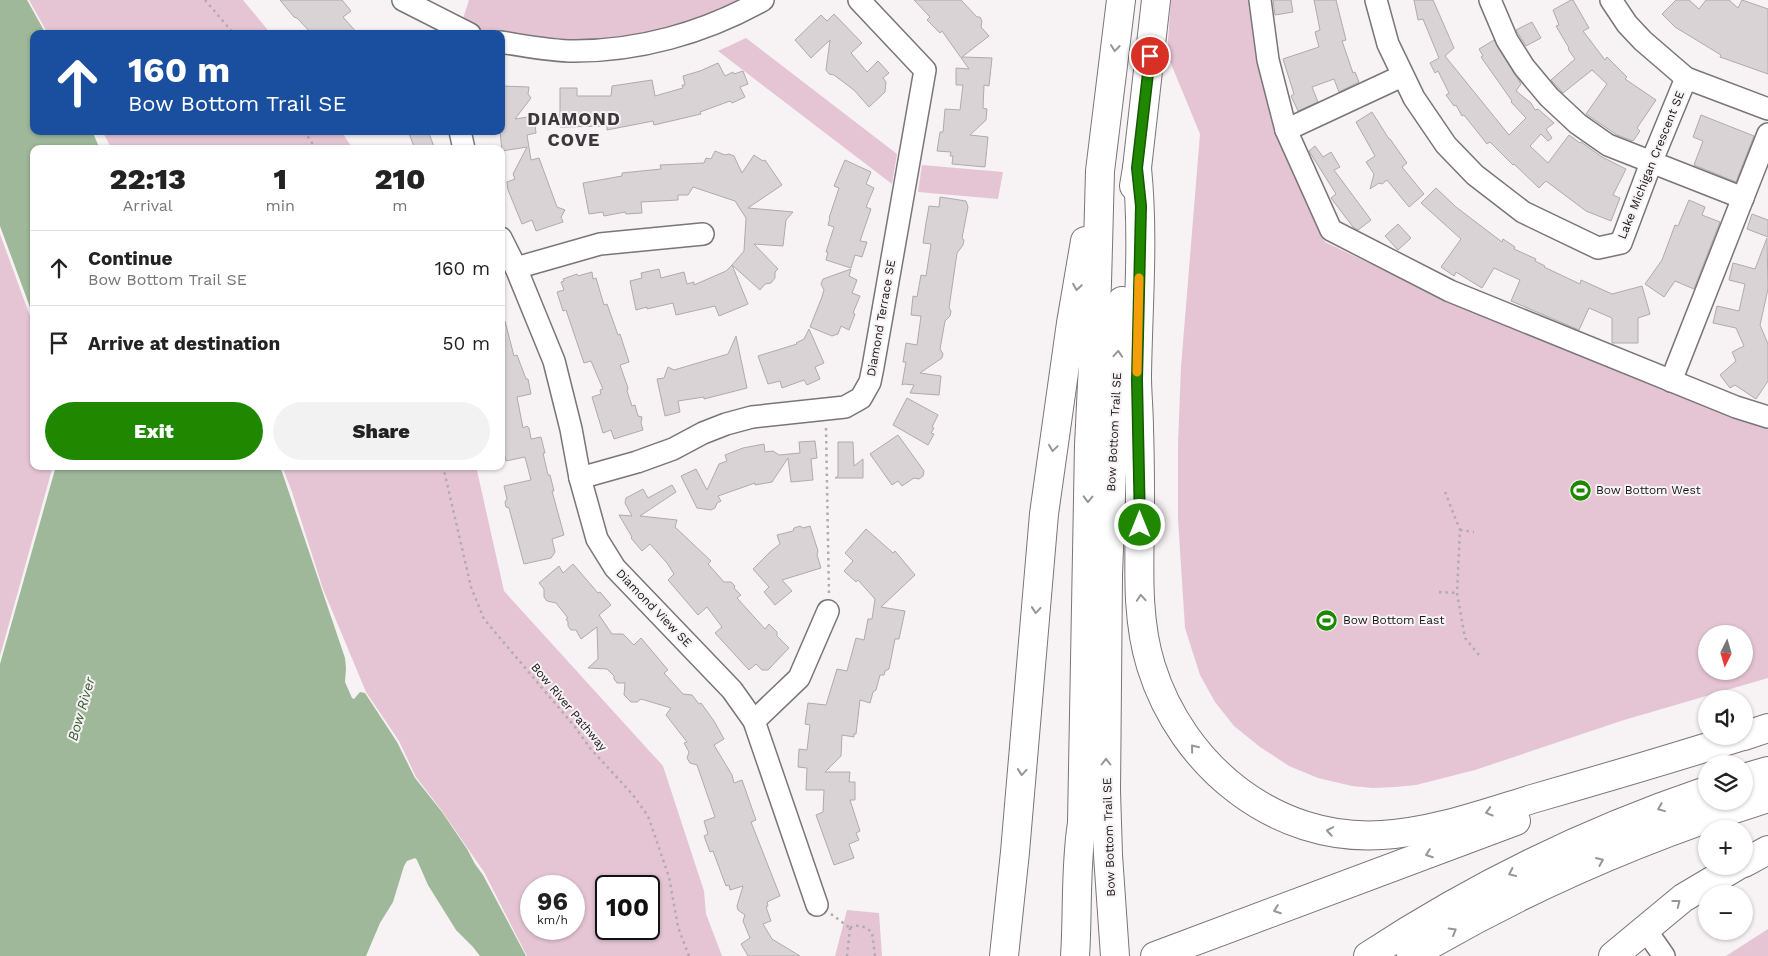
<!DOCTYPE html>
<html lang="en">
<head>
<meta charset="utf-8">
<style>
  :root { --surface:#fff; --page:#f2f2f2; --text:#222; --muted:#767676; --line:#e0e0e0; --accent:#1f8800 }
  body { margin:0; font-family:"Work Sans",sans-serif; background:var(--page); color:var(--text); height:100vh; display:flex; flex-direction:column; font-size:19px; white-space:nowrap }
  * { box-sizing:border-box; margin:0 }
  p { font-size:16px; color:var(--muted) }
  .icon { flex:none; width:28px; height:28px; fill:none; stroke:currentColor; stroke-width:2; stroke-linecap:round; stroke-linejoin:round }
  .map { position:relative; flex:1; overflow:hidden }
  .drawer { position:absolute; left:30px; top:145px; width:475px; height:325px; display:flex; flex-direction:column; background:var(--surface); border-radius:10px; box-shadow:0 1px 4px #0004 }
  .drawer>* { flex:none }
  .banner { position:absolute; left:30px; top:30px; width:475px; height:105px; border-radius:10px; box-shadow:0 1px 4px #0004; background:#1a4fa0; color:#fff; overflow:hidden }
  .needle { width:32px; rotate:185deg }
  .controls { position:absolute; left:1698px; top:625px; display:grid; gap:10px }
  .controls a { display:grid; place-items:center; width:55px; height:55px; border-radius:50%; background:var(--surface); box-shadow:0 1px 4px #0004; font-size:25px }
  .speed { position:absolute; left:520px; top:875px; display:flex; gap:10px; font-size:25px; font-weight:700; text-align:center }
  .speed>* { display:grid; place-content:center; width:65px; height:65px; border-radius:50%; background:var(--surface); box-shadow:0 1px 4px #0004; line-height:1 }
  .speed small { font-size:12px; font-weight:400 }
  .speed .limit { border:2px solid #111; border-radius:8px; background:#fff; color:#111 }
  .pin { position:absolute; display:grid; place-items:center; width:42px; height:42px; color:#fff; margin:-21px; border:2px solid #fff; border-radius:50%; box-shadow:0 1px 5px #0007 }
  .me { position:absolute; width:55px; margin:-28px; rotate:0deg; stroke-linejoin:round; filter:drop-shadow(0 0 4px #0008) }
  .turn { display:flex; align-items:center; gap:18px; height:105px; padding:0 15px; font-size:22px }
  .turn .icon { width:65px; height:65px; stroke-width:2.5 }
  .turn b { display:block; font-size:35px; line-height:42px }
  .eta { display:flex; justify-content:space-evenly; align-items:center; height:85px; text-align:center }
  .eta b { font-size:30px; font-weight:800; line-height:35px }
  .action { display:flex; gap:10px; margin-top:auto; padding:10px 15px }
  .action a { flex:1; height:58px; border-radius:30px; background:var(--accent); color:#fff; font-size:20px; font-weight:800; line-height:58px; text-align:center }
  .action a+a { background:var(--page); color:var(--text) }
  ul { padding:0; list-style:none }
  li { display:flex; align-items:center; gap:15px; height:75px; padding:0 15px; border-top:1px solid var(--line) }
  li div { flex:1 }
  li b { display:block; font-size:19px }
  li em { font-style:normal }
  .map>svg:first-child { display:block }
</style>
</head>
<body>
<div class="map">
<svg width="1768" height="956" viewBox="0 0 1768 956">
  <rect width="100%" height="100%" fill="#f7f2f4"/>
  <g fill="#e5c5d4" fill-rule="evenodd">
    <path d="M29,0H243L271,34H48Z"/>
    <path d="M469,0H763L612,49L501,34H470L460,28Z"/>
    <path d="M1171,0H1251L1276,133L1325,242L1442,298L1727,415L1768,428V678L1624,720L1475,770L1416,785L1395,787L1373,788L1352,786L1318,778L1289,766L1260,747L1234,726L1215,702L1200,675L1185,628L1178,519V443L1181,367L1200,134L1167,54ZM1706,634H1744V671H1706Z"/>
    <path d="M746,38L897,154L892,184L718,51Z"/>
    <path d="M102,131H341L353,149H112Z"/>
    <path d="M922,165L1003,172L998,199L918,192Z"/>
    <path d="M0,234L34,327V466H53L0,656Z"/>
    <path d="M282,466H476L504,591L663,766L704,891L706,914L722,956H527L484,872L442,811L416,777L399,741L366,692L323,589L292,492ZM574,886V929H531V886ZM606,886H649V929H606Z"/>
    <path d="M847,910L879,913L882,956H835Z"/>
    <path d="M1768,929V956H1726Z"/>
  </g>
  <g fill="#9eb899">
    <path d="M0,0H27L46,34H34V131H92L100,149H34V318L0,226Z"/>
    <path d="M56,466H280L345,658L346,668L345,682L352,698L354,699L360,692L365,693L397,742L415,778L442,812L467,849L475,864L483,875L526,956H480L473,947L456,930L428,885L417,860L415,858L407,861L404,866L393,902L380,923L366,956H0V664Z"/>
  </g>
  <g fill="#d9d3d6" stroke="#afaaad">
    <path d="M280,0H342L351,11L343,17L358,34H312L297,18L294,17Z"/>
    <path d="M914,0H961L977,17H980L982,21L981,27L989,36L962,57L992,58L989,86L984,85L983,108L987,109L986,120L970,135L988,137L985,167L952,164L953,156H950L951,152L937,151L940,132H943L945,109L960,110L963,85H956V68L969,69L942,31L940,33L927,20L930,17Z"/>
    <path d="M1273,0H1291L1293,12L1275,15Z"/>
    <path d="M1314,0H1336L1346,40L1342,41L1353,73L1355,72L1359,82L1339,92L1334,79L1312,87L1318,102L1298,111L1291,96L1294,94L1283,59L1319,47L1315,32L1320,30Z"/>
    <path d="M1414,0H1433L1454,48L1445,56L1509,135L1526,118L1511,102L1512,101L1481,57L1483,56L1479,49L1494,40L1521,84L1516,91L1531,103L1535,110L1538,109L1554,123L1546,129L1552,138L1548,141L1541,134L1530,146L1548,163L1569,135L1580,143L1581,142L1602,157L1626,169L1613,195L1620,198L1611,221L1586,211L1546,181L1539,188L1514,164L1513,165L1490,142L1487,144L1464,115L1462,116L1456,105L1454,106L1446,95L1449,93L1438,71L1435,73L1430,63L1439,58L1423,19L1418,20Z"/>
    <path d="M1571,0H1573L1589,28L1583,31L1605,60L1607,57L1627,77L1625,79L1656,100L1637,128L1640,131L1633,141L1617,135L1586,114L1607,84L1592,70L1563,93L1551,80L1575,59L1568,49L1569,48L1556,26L1559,25L1553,10Z"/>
    <path d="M1676,0H1689L1699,9L1706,0H1729L1738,8L1742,0L1768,9V74L1720,57L1721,55L1675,27L1662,14Z"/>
    <path d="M834,14L862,43L851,53L867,72L878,61L889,73L883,78L886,82L885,92L869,107L854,90L834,75L829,74L826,70L830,40L811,58L795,40L821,15L827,21Z"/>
    <path d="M1532,22L1541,38L1526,46L1516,30Z"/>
    <path d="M718,63L725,76L733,72L734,74L743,71L748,84L740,87L745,97L732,103L730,101L700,112L701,114L654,125L653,121L607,130V126L560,127V88H577V96H611L612,86L652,80L655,96L683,88L682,85H685L683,76L700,71Z"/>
    <path d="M501,86L529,87L528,94L531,98L515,119L534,116L536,133L527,135L531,160L539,158L557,207L565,210L561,217L563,222L536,231L532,220L522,224L508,190L507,182L515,179L513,174L527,147L502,151L500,131H501Z"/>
    <path d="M1372,112L1389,139H1390L1407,163L1402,167L1424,194L1409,207L1387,180L1382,184L1379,183L1370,189L1374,174L1366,162L1375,156L1356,122Z"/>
    <path d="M1701,115L1754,136L1736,182L1694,165L1703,141L1693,137Z"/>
    <path d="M408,131H428L435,149H415Z"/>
    <path d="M1315,146L1323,157L1331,152L1340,167L1334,170L1371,220L1358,230L1353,227L1331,198L1336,194L1309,151Z"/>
    <path d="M715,151L725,155L729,154L734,156L742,173L754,155L763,161L765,160L782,185L748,208L793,212L786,220L783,246L754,244L778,269L775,272V278L771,283L765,284L760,290L732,265L744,251L746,218L735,201L693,187L688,195H678V200L641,202L642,213L626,214L625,212L604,216L603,212L589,214L583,183L622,176V173L661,169L660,165L704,163L706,158L711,159Z"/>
    <path d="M845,160L871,172L866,184L874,188L866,207L871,209L860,241L867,242L862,257L855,255L851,268L826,260L828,252H826L834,227L828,225L830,218H829L839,188L834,186Z"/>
    <path d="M1436,188L1456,207L1502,242L1503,239L1515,247L1514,249L1536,259L1535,261L1545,266L1544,267L1580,284L1581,280L1612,294L1642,286L1650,314L1638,318V343H1612V318L1589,308L1579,330L1511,301L1520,280L1494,268L1482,288L1456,272L1454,276L1441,267L1461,239L1421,203Z"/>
    <path d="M940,197L966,201L968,207L962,238L964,240L963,245L957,253L949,308L951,311L950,316L945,321L940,349L943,354L942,358L920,373L941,376L939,395L910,393L914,385L904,384L902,385L906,362H903L906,343L917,345L921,316L911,315L913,296L917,297L921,275L926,276L931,244L923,243L926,223L929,206L939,207Z"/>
    <path d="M1689,200L1705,207L1702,215L1720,222L1694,289L1675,281L1664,297L1645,284L1662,260L1675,225L1678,226Z"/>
    <path d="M1752,214L1768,220V237L1747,229Z"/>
    <path d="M1398,224L1411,238L1398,250L1385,236Z"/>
    <path d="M1767,238L1768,289L1760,325L1768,344V381L1756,399L1735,385L1730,388L1720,375L1736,361L1732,352L1744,346L1736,328L1713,323L1717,306L1739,311L1745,284L1729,280L1733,263L1755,269Z"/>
    <path d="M732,265L748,304L719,316L715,306L676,315L673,303L647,309V307L636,310L630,281L642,278L641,273L659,269L661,278L684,272L687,284L694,282V285L726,271Z"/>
    <path d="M851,269L849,276L857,280L852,293L860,296L853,313L855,314L849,330L841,326L838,334L832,336L810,327L822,297L824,290L821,284L823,279Z"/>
    <path d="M592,272L593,279L596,278L604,305L607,304L618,335L620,334L629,362L620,365L628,388L627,391L632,406L635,405L638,416L642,417L641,423L643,430L614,439L611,430L603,433L592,397L601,394L600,390L603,389L591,361L584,363L566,310L563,311L557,292L564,290L561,282L564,281L563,279L577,274L578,276Z"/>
    <path d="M505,321L514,356L517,355L526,379H528L531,394L517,397L523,428L527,426L529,428L531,439L541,437L545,453H543L548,475H550L554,491H552L564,535L552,539L555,552L551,558L524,564L509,508L506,507L505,502L507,499L504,486L531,480L525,457L506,461L501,441V322Z"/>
    <path d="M809,329L824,363L815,367L820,379L807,385L804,380L782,388L780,381L768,384L758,356L797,344L796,343L804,339Z"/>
    <path d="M736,336L747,388L704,399V397L678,401L680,412L665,416L657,379L664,378L668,367L674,370L728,354Z"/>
    <path d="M907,398L938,415L932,427L934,428L931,433L934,434L928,445L893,425Z"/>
    <path d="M898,435L924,471L923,476L919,479L914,478L902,486L898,481L892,485L870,454Z"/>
    <path d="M815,441L817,458L811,459L813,480L791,482L788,458L772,482L755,485V483L718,496L721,501L717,503L715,508L711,510L697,508L681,476L696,469L707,490L719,464L727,461L725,455L743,448L764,444L765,452L773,451L779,455L800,453L799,442Z"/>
    <path d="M838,442H853L854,466L863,459V478H835L838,476Z"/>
    <path d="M672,485L676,492L640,516L677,520L675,527L711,561L708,564L724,582H731L735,586L734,588L741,595L737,598L765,629L769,624L777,632V636L789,648L768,670H762L756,664L749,670L715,633L722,627L707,607L698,615L668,580L674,574L667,563L650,544L642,551L631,538L632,537L619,515L632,516L625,503L626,498L643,489L648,498Z"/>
    <path d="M800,526L803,528L810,526L818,551L817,555L821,568L782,580L792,591L775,605L764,592L769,587L753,569L770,552L780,544L777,535L793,531L794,528Z"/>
    <path d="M866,529L893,553L895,551L915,575L881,607L905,611L899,639H895L889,669L885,671L884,675H880L876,690L873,692L870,703L860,700L856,734H854V737L842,735L841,756L825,772H850L849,782H855V800H850L860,831L856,833L859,840L849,844L854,858L834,865L816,815L823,812L824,790H806L807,768L798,767L799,749L807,750L810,725L805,724L808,703L826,705L837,669L847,671L856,638L864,640L868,619H872L875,599L858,580L856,582L844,571L853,561L845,553Z"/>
    <path d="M573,564L598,593L600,592L611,605L599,615L612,634H623L634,645L641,638L668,670L664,673L683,694L692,695L699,704L701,703L714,721L724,739L714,745L732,775L734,783L742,780L756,820L751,822L780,896L767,902L768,906L766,907L771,921L763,924L772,939L800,956H748L741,944L750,938L743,921L745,915L738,910L737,906L743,886L730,890L729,885L726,886L713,851L710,852L704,836L708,834L704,821L715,817L697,765L690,763L687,758L689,752L684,743L687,742L666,715L671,708L641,699L637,702H631L624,695L625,683H617L614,679V676L607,669L588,668L598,659L597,627L581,639L576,630H571L568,626V622L566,619L568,618L556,603L547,601L544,597V589L539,583L559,566L563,573Z"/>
  </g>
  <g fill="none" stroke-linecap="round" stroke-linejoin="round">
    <defs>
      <g id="minor">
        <path d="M403,0L470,34"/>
        <path d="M1260,0L1268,60L1286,130L1331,230L1450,291L1736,407L1768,417"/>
        <path d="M1376,0L1388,44L1414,98L1446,145L1475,175L1523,212L1598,248L1621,243L1651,163L1686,78"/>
        <path d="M1490,0L1507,40L1524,67L1549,97L1578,124L1608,145L1743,198"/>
        <path d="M1611,0L1627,24L1643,41L1686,78L1768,109"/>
        <path d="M501,42C524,46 546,50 569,51C637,52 704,33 763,0"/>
        <path d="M1286,130L1402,76"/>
        <path d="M460,131L464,149"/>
        <path d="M501,238L516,268L554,361L571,429L580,478L597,539L615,568L732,690L754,721L817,905"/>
        <path d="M516,268L600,244L703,234"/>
        <path d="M1671,381L1768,134"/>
        <path d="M580,478L637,462L673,449L703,433L726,424L752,417L845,407L861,398L870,382L873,367L925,70L859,0"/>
        <path d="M754,721L799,678L828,611"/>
        <path d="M1645,929L1664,956"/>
      </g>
      <g id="highway">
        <path d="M1137,168C1144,237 1138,307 1137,376C1137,393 1139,411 1139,429C1140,455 1140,481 1140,506C1140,559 1135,615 1151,666C1182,766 1275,842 1382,835C1433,832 1483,814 1532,799C1602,779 1673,758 1743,736"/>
        <path d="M1134,186L1137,168L1156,0"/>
        <path d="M1744,736L1768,728"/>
        <path d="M1744,778L1768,771"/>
        <path d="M1744,863L1768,850"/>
        <path d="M1004,956L1015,852L1044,514L1071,323L1085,241"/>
        <path d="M1075,956C1078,912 1075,867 1082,823L1089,445L1097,283L1100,171L1121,0"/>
        <path d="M1115,956L1108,855L1106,791L1108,575L1115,392L1122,301"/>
        <path d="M1155,956L1516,821"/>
        <path d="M1368,956C1473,887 1588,831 1706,791"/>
        <path d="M1411,956C1523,889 1644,837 1768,798"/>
        <path d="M1613,956L1683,898L1737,866"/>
      </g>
    </defs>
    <use href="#minor" stroke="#7a7577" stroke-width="24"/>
    <use href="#highway" stroke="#7a7577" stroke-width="30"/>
    <g stroke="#b0acae" stroke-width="2.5" stroke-dasharray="2.5 4" stroke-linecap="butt">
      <path d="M205,0L234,34"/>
      <path d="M304,131L316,149"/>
      <path d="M826,428L829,595"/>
      <path d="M443,466L471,587L484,619L575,727L590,748L633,795L648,816L669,877L678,927L689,956"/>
      <path d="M1445,492L1460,530L1457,593L1465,638L1479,655"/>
      <path d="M1460,530L1474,532"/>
      <path d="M1439,592L1457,593"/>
      <path d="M831,914L850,928"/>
      <path d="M850,928C859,923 865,927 872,932L875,956"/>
      <path d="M847,956L850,928"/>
    </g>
    <use href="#minor" stroke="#fff" stroke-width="21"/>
    <use href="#highway" stroke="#fff" stroke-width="28"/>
  </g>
  <defs><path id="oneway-chevron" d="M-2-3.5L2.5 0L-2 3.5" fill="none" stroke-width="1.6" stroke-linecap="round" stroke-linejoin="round" transform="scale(1.25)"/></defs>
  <g stroke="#979696">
    <use href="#oneway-chevron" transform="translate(1115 48) rotate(97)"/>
    <use href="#oneway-chevron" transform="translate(1077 287) rotate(99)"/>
    <use href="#oneway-chevron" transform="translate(1118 354) rotate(-86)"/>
    <use href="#oneway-chevron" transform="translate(1053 448) rotate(98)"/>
    <use href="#oneway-chevron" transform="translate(1088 499) rotate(91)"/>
    <use href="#oneway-chevron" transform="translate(1141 598) rotate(-94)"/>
    <use href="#oneway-chevron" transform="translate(1036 610) rotate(95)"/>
    <use href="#oneway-chevron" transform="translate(1194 748) rotate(-129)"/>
    <use href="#oneway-chevron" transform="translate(1106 762) rotate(-90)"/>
    <use href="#oneway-chevron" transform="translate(1022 772) rotate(95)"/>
    <use href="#oneway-chevron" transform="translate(1661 808) rotate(158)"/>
    <use href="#oneway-chevron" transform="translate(1489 812) rotate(164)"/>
    <use href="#oneway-chevron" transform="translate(1330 831) rotate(-170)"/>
    <use href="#oneway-chevron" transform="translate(1429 854) rotate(160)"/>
    <use href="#oneway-chevron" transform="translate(1600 861) rotate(-23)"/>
    <use href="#oneway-chevron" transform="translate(1512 873) rotate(155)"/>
    <use href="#oneway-chevron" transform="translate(1677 903) rotate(-38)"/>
    <use href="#oneway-chevron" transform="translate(1277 910) rotate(160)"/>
    <use href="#oneway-chevron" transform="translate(1453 931) rotate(-30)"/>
  </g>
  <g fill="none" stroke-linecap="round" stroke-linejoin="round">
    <defs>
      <path id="route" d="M1140,525L1137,380L1141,206L1137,168L1150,56"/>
    </defs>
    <use href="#route" stroke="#145800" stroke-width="12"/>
    <use href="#route" stroke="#1f8800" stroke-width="9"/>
    <path stroke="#f59e0b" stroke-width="9" d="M1137,372L1139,278"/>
  </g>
  <defs>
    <symbol id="stadium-disc" viewBox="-11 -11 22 22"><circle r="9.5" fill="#1f8800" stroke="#f7f2f4"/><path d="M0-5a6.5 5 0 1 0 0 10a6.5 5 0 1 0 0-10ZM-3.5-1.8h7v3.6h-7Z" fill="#fff"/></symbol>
  </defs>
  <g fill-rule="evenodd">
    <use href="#stadium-disc" x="1568" y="478" width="25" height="25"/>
    <use href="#stadium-disc" x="1314" y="608" width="25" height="25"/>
  </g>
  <g text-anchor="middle" stroke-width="4" stroke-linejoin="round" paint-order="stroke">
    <g font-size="12" fill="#171516" stroke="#f7f2f4">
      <text transform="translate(1651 165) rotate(-68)" y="4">Lake Michigan Crescent SE</text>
      <text transform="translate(881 318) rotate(-80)" y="4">Diamond Terrace SE</text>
      <text transform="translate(1114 432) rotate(-87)" y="4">Bow Bottom Trail SE</text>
      <text transform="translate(654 608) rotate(46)" y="4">Diamond View SE</text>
      <text transform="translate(569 707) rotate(50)" y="4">Bow River Pathway</text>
      <text transform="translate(1109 837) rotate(-92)" y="4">Bow Bottom Trail SE</text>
    </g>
    <g font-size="12" fill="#171516" stroke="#f7f2f4" text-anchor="start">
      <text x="1596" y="494">Bow Bottom West</text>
      <text x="1343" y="624">Bow Bottom East</text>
    </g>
    <g font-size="14" font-style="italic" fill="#355b2e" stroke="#f7f2f4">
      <text transform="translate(81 709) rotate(-74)" y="5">Bow River</text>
    </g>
    <g font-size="18" font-weight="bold" letter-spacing="1" fill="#3c373a" stroke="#f7f2f4">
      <text x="574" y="125">DIAMOND<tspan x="574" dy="21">COVE</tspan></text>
    </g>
  </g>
</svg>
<div class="controls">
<a><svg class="needle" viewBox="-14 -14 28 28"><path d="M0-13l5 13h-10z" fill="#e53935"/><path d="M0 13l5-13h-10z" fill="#767676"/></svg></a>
<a><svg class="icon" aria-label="sound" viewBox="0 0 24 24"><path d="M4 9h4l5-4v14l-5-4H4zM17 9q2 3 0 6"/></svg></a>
<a><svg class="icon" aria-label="layers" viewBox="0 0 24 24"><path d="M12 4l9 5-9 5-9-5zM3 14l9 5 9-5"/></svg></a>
<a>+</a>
<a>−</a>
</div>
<div class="speed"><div>96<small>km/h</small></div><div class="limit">100</div></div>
<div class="pin" style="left:1150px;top:56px;background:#d93025"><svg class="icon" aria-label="arrive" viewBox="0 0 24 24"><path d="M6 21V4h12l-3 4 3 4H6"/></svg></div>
<svg class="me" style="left:1140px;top:525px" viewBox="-20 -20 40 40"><circle r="17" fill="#1f8800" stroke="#fff" stroke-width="3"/><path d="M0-11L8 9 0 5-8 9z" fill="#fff"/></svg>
<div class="banner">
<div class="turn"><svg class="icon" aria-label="ahead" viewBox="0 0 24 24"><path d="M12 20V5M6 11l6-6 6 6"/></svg><div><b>160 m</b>Bow Bottom Trail SE</div></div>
</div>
<section class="drawer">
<div class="eta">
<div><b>22:13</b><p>Arrival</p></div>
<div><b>1</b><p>min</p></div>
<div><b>210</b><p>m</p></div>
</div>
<ul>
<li><svg class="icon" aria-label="ahead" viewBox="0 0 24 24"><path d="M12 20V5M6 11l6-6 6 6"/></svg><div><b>Continue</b><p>Bow Bottom Trail SE</p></div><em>160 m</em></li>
<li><svg class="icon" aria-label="arrive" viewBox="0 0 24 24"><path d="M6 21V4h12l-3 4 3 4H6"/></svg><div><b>Arrive at destination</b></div><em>50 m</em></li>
</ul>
<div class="action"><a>Exit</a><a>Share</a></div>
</section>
</div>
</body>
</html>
